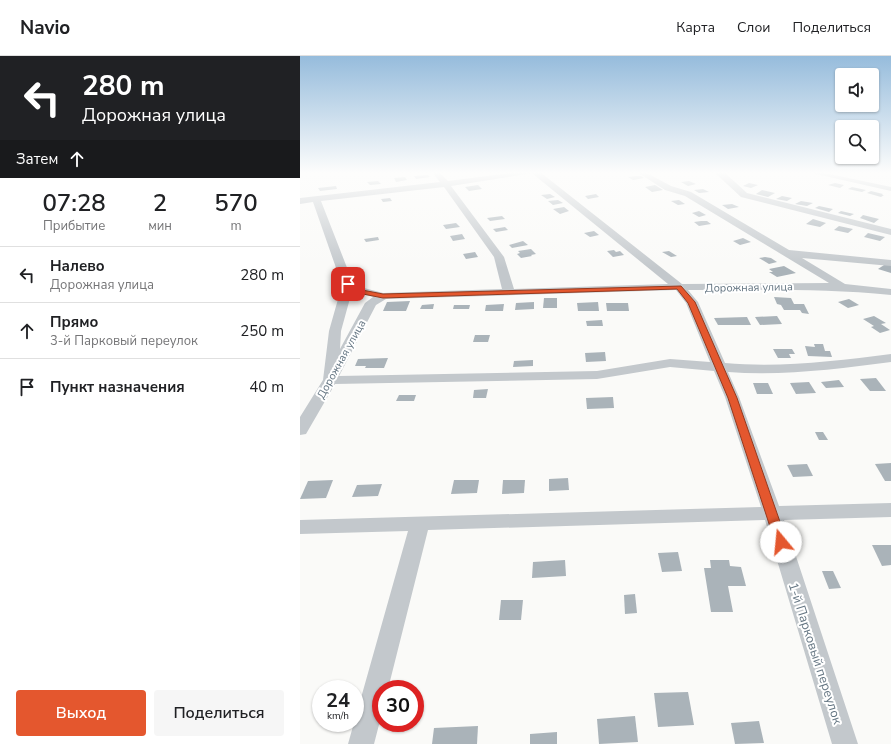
<!DOCTYPE html>
<html lang="ru">
<head>
<meta charset="utf-8">
<style>
  :root { --surface:#fff; --page:#f6f6f6; --text:#202124; --muted:#757577; --line:#e0e0e0; --accent:#e4572e }
  body { margin:0; font-family:"Nunito Sans",sans-serif; background:var(--page); color:var(--text); height:100vh; display:flex; flex-direction:column; font-size:15px; white-space:nowrap }
  * { box-sizing:border-box; margin:0 }
  p { font-size:13px; color:var(--muted) }
  .icon { flex:none; width:22px; height:22px; fill:none; stroke:currentColor; stroke-width:2; stroke-linecap:round; stroke-linejoin:round }
  .map { position:relative; flex:1; overflow:hidden }
  .drawer { display:flex; flex-direction:column; background:var(--surface); width:300px }
  .drawer>* { flex:none }
  .guide { background:#202124; color:#fff; overflow:hidden }
  .tools { position:absolute; left:535px; top:12px; display:grid; gap:8px }
  .tools a { display:grid; place-items:center; width:44px; height:44px; border-radius:4px; background:var(--surface); box-shadow:0 1px 3px #0004; font-size:20px }
  .speed { position:absolute; left:12px; top:624px; display:flex; gap:8px; font-size:20px; font-weight:700; text-align:center }
  .speed>* { display:grid; place-content:center; width:52px; height:52px; border-radius:50%; background:var(--surface); box-shadow:0 1px 3px #0004; line-height:1 }
  .speed small { font-size:10px; font-weight:400 }
  .speed .limit { border:6px solid #d22; background:#fff; color:#111 }
  .pin { position:absolute; display:grid; place-items:center; width:34px; height:34px; color:#fff; margin:-17px; border-radius:8px; box-shadow:0 2px 6px #0006 }
  .me { position:absolute; width:44px; margin:-22px; rotate:343deg; stroke-linejoin:round; filter:drop-shadow(0 0 3px #0008) }
  .turn { display:flex; align-items:center; gap:14px; height:84px; padding:0 16px; font-size:18px }
  .turn .icon { width:52px; height:52px; stroke-width:2.5 }
  .turn b { display:block; font-size:28px; line-height:34px }
  .then { display:flex; align-items:center; height:38px; padding:0 16px; background:#0003; gap:8px; font-size:15px }
  .eta { display:flex; justify-content:space-evenly; align-items:center; height:68px; text-align:center }
  .eta b { font-size:24px; font-weight:600; line-height:28px }
  .primary-button { display:flex; gap:8px; margin-top:auto; padding:8px 16px }
  .primary-button a { flex:1; height:46px; border-radius:4px; background:var(--accent); color:#fff; font-size:16px; font-weight:600; line-height:46px; text-align:center }
  .primary-button a+a { background:var(--page); color:var(--text) }
  ul { padding:0; list-style:none }
  li { display:flex; align-items:center; gap:12px; height:56px; padding:0 16px; border-top:1px solid var(--line) }
  li div { flex:1 }
  li b { display:block; font-size:15px }
  li em { font-style:normal }
  header { display:flex; align-items:center; gap:24px; box-sizing:border-box; height:56px; padding:0 20px; background:var(--surface); border-bottom:1px solid var(--line) }
  header strong { font-size:19px }
  nav { display:flex; gap:22px; margin-inline-start:auto; font-size:14px }
  main { display:flex; flex:1; min-height:0 }
  .map>svg:first-child { display:block }
</style>
</head>
<body>
<header>
<strong>Navio</strong>
<nav><a>Карта</a><a>Слои</a><a>Поделиться</a></nav>
</header>
<main>
<section class="drawer">
<div class="guide">
<div class="turn"><svg class="icon" aria-label="left" viewBox="0 0 24 24"><path d="M17 20v-9H6M10 6l-5 5 5 5"/></svg><div><b>280 m</b>Дорожная улица</div></div>
<div class="then">Затем<svg class="icon" aria-label="ahead" viewBox="0 0 24 24"><path d="M12 20V5M6 11l6-6 6 6"/></svg></div>
</div>
<div class="eta">
<div><b>07:28</b><p>Прибытие</p></div>
<div><b>2</b><p>мин</p></div>
<div><b>570</b><p>m</p></div>
</div>
<ul>
<li><svg class="icon" aria-label="left" viewBox="0 0 24 24"><path d="M17 20v-9H6M10 6l-5 5 5 5"/></svg><div><b>Налево</b><p>Дорожная улица</p></div><em>280 m</em></li>
<li><svg class="icon" aria-label="ahead" viewBox="0 0 24 24"><path d="M12 20V5M6 11l6-6 6 6"/></svg><div><b>Прямо</b><p>3-й Парковый переулок</p></div><em>250 m</em></li>
<li><svg class="icon" aria-label="arrive" viewBox="0 0 24 24"><path d="M6 21V4h12l-3 4 3 4H6"/></svg><div><b>Пункт назначения</b></div><em>40 m</em></li>
</ul>
<div class="primary-button"><a>Выход</a><a>Поделиться</a></div>
</section>
<div class="map">
<svg width="591" height="688" viewBox="0 0 591 688">
  <rect width="100%" height="100%" fill="#fafaf8"/>
  <g fill="#aab3b9">
    <path d="M128,119L130,121L116,123L114,120Z"/>
    <path d="M335,120H341L344,122L333,124L328,121Z"/>
    <path d="M105,121L107,124L96,126L94,122Z"/>
    <path d="M78,125L81,128L70,129L67,126Z"/>
    <path d="M389,125L396,128L388,130L381,126Z"/>
    <path d="M449,127L458,129L451,132L443,130Z"/>
    <path d="M535,127L544,129L540,132L528,129Z"/>
    <path d="M178,129L182,133L169,135L165,131Z"/>
    <path d="M355,129L363,134L352,136L345,131Z"/>
    <path d="M36,130L37,133L20,135L18,132Z"/>
    <path d="M552,131L566,134L562,136L548,133Z"/>
    <path d="M403,133L409,136L399,137L394,134Z"/>
    <path d="M462,134L475,137L468,141L456,138Z"/>
    <path d="M571,135L583,138L582,139H584L581,141L567,137Z"/>
    <path d="M250,138L255,141L247,143L241,139Z"/>
    <path d="M296,138L299,141L288,143L285,140Z"/>
    <path d="M482,140L492,142L487,145L476,143Z"/>
    <path d="M90,142L92,145L83,146L81,143Z"/>
    <path d="M258,144L263,147L253,149L248,145Z"/>
    <path d="M379,144L385,148L378,149L371,145Z"/>
    <path d="M501,145L513,147L507,150L495,148Z"/>
    <path d="M432,148L439,151L428,153L422,149Z"/>
    <path d="M519,150L533,153L529,156L515,152Z"/>
    <path d="M264,151L269,155L260,158L253,153Z"/>
    <path d="M399,155L406,159L399,161L392,157Z"/>
    <path d="M541,155L554,158L550,160L538,157Z"/>
    <path d="M563,159L579,163L574,167L560,162Z"/>
    <path d="M202,160L205,163L190,165L187,162Z"/>
    <path d="M513,163L526,167L520,171L506,168Z"/>
    <path d="M401,165H407L411,168L399,170L394,166Z"/>
    <path d="M156,167L160,171L146,173L143,169Z"/>
    <path d="M539,170L553,173L548,177L534,174Z"/>
    <path d="M205,171L208,174L196,176L193,173Z"/>
    <path d="M294,175L299,179L290,181L284,177Z"/>
    <path d="M568,177L585,181L580,185L564,181Z"/>
    <path d="M162,178L165,183L153,185L150,180Z"/>
    <path d="M78,181L79,184L66,186L64,183Z"/>
    <path d="M443,182L451,186L440,189L433,185Z"/>
    <path d="M223,185L228,189L212,192L209,189Z"/>
    <path d="M231,193L236,198L231,199L232,200L221,202L217,198L220,197L218,195Z"/>
    <path d="M314,194L316,196L320,195L324,199L313,201L307,195Z"/>
    <path d="M369,195L377,200L371,201L362,196Z"/>
    <path d="M175,196L178,201L166,203L163,198Z"/>
    <path d="M465,201L471,202L477,206L469,208L459,202Z"/>
    <path d="M587,207L591,208V217L578,213Z"/>
    <path d="M484,210L496,217L477,221L469,216H473L469,213Z"/>
    <path d="M474,241L491,242L494,248H504L509,258L502,257L500,254H484L481,249L477,248Z"/>
    <path d="M244,242H257V252H243Z"/>
    <path d="M549,243L559,249L548,252L538,246Z"/>
    <path d="M110,245L106,255H83L87,246Z"/>
    <path d="M234,246V253L215,254L216,247Z"/>
    <path d="M298,246L299,255H278L277,247Z"/>
    <path d="M306,247H328L329,255H307Z"/>
    <path d="M134,248L133,253H120L122,249Z"/>
    <path d="M204,248L203,255H185L186,249Z"/>
    <path d="M154,249H170L169,253H153Z"/>
    <path d="M477,260L482,268L460,269L455,261Z"/>
    <path d="M574,260L586,267L581,268L590,274L580,277L571,271L574,270L563,263Z"/>
    <path d="M447,261L451,269H418L414,262Z"/>
    <path d="M302,264L303,270H287L286,265Z"/>
    <path d="M175,279H190L188,286H173Z"/>
    <path d="M514,288H523L525,295H530L532,301L508,300L505,290L515,291Z"/>
    <path d="M473,293H492L495,298H489L491,302H478Z"/>
    <path d="M305,296L306,305L286,306L285,297Z"/>
    <path d="M88,302L84,312H65L66,310H55L58,303Z"/>
    <path d="M233,304V310L213,311L214,305Z"/>
    <path d="M576,322L586,335H570L560,323Z"/>
    <path d="M539,324L544,331L526,332L521,326Z"/>
    <path d="M509,326L516,337L496,338L490,327Z"/>
    <path d="M453,327H468L473,338H457Z"/>
    <path d="M188,333L186,342H173L174,334Z"/>
    <path d="M99,339H116L114,345H96Z"/>
    <path d="M313,341L314,352L287,353L286,342Z"/>
    <path d="M515,376H523L528,384H519Z"/>
    <path d="M591,407V425H585L575,408Z"/>
    <path d="M507,408L513,420L493,421L487,409Z"/>
    <path d="M268,422L269,434L249,435V423Z"/>
    <path d="M33,424L26,442L0,443L8,425Z"/>
    <path d="M154,424H179L177,437L151,438Z"/>
    <path d="M203,424H225L224,437L202,438Z"/>
    <path d="M82,428L78,440L52,441L57,429Z"/>
    <path d="M572,489H591V509L582,510Z"/>
    <path d="M378,496L382,515L362,516L358,497Z"/>
    <path d="M265,504L266,520L232,522L233,506Z"/>
    <path d="M410,504H429L430,510L441,511L446,530H428L433,556H411L404,512H411Z"/>
    <path d="M522,515H533L541,532L529,533Z"/>
    <path d="M335,538L337,557L325,558L324,539Z"/>
    <path d="M201,544H223L221,564H199Z"/>
    <path d="M388,636L394,669L358,671L354,637Z"/>
    <path d="M335,660L338,686L299,688L297,663Z"/>
    <path d="M459,665L464,687L435,688L431,667Z"/>
    <path d="M178,670L177,688H132L134,672Z"/>
    <path d="M257,676V688H230V678Z"/>
  </g>
  <g fill="none" stroke-linecap="round" stroke-linejoin="round">
    <g fill="#c3c8cc" fill-rule="evenodd">
      <path d="M132,116H139L148,125L217,116H240L382,228L529,227L385,140L365,134L337,116H345L371,130L391,136L489,194L591,204V210L502,202L545,228L591,233V239C523,232 456,234 388,234L398,246L425,307C480,312 536,305 591,298V306C538,313 482,320 428,316L439,341L479,450L591,447V461L484,464L558,688H532L465,464L128,474L88,633H81V661L74,688H48L108,475L0,478V464L461,451L425,341L414,315L370,311L297,323L35,328L6,378L0,379V361L23,324L29,275L42,229L13,146L0,148V142L140,126ZM233,117V118L368,228L214,233L204,201L151,130ZM144,131L194,201L202,233L83,237L64,232L53,227L21,145ZM376,234L386,247L410,306L370,303L297,315L39,320L76,249L86,243ZM52,235L73,241L65,247L40,293L41,275Z"/>
      <path d="M414,116H424L447,137L591,173V179L441,141Z"/>
      <path d="M507,116H520L591,131V135Z"/>
    </g>
  </g>
  <linearGradient id="sky" x2="0" y2="1"><stop stop-color="#96bcdc"/><stop offset="0.55" stop-color="#fdfdfc"/><stop offset="1" stop-color="#fdfdfc" stop-opacity="0"/></linearGradient>
  <rect width="591" height="212" fill="url(#sky)"/>
  <path fill="#e4572e" stroke="#94391e" d="M48,226L62,234L83,238L381,230L395,246L437,342L487,486L485,489H477L475,486L428,342L388,247L377,233L83,242L58,237L46,230L45,228Z"/>
  <g text-anchor="middle" stroke-width="4" stroke-linejoin="round" paint-order="stroke">
    <g font-size="11" fill="#657683" stroke="#fff">
      <text transform="translate(449 231) rotate(-1)" y="4">Дорожная улица</text>
      <text transform="translate(41 303) rotate(-61)" y="4">Дорожная улица</text>
    </g>
    <g font-size="13" fill="#657683" stroke="#fff">
      <text transform="translate(516 597) rotate(72)" y="5">1-й Парковый переулок</text>
    </g>
  </g>
</svg>
<div class="tools">
<a><svg class="icon" aria-label="sound" viewBox="0 0 24 24"><path d="M4 9h4l5-4v14l-5-4H4zM17 9q2 3 0 6"/></svg></a>
<a><svg class="icon" aria-label="search" viewBox="0 0 24 24"><circle cx="10" cy="10" r="6"/><path d="M15 15l6 6"/></svg></a>
</div>
<div class="speed"><div>24<small>km/h</small></div><div class="limit">30</div></div>
<div class="pin" style="left:48px;top:228px;background:#d93025"><svg class="icon" aria-label="arrive" viewBox="0 0 24 24"><path d="M6 21V4h12l-3 4 3 4H6"/></svg></div>
<svg class="me" style="left:481px;top:486px" viewBox="-20 -20 40 40"><circle r="19" fill="#fff"/><path d="M0-13L10 11 0 6-10 11z" fill="#e4572e"/></svg>
</div>
</main>
</body>
</html>
